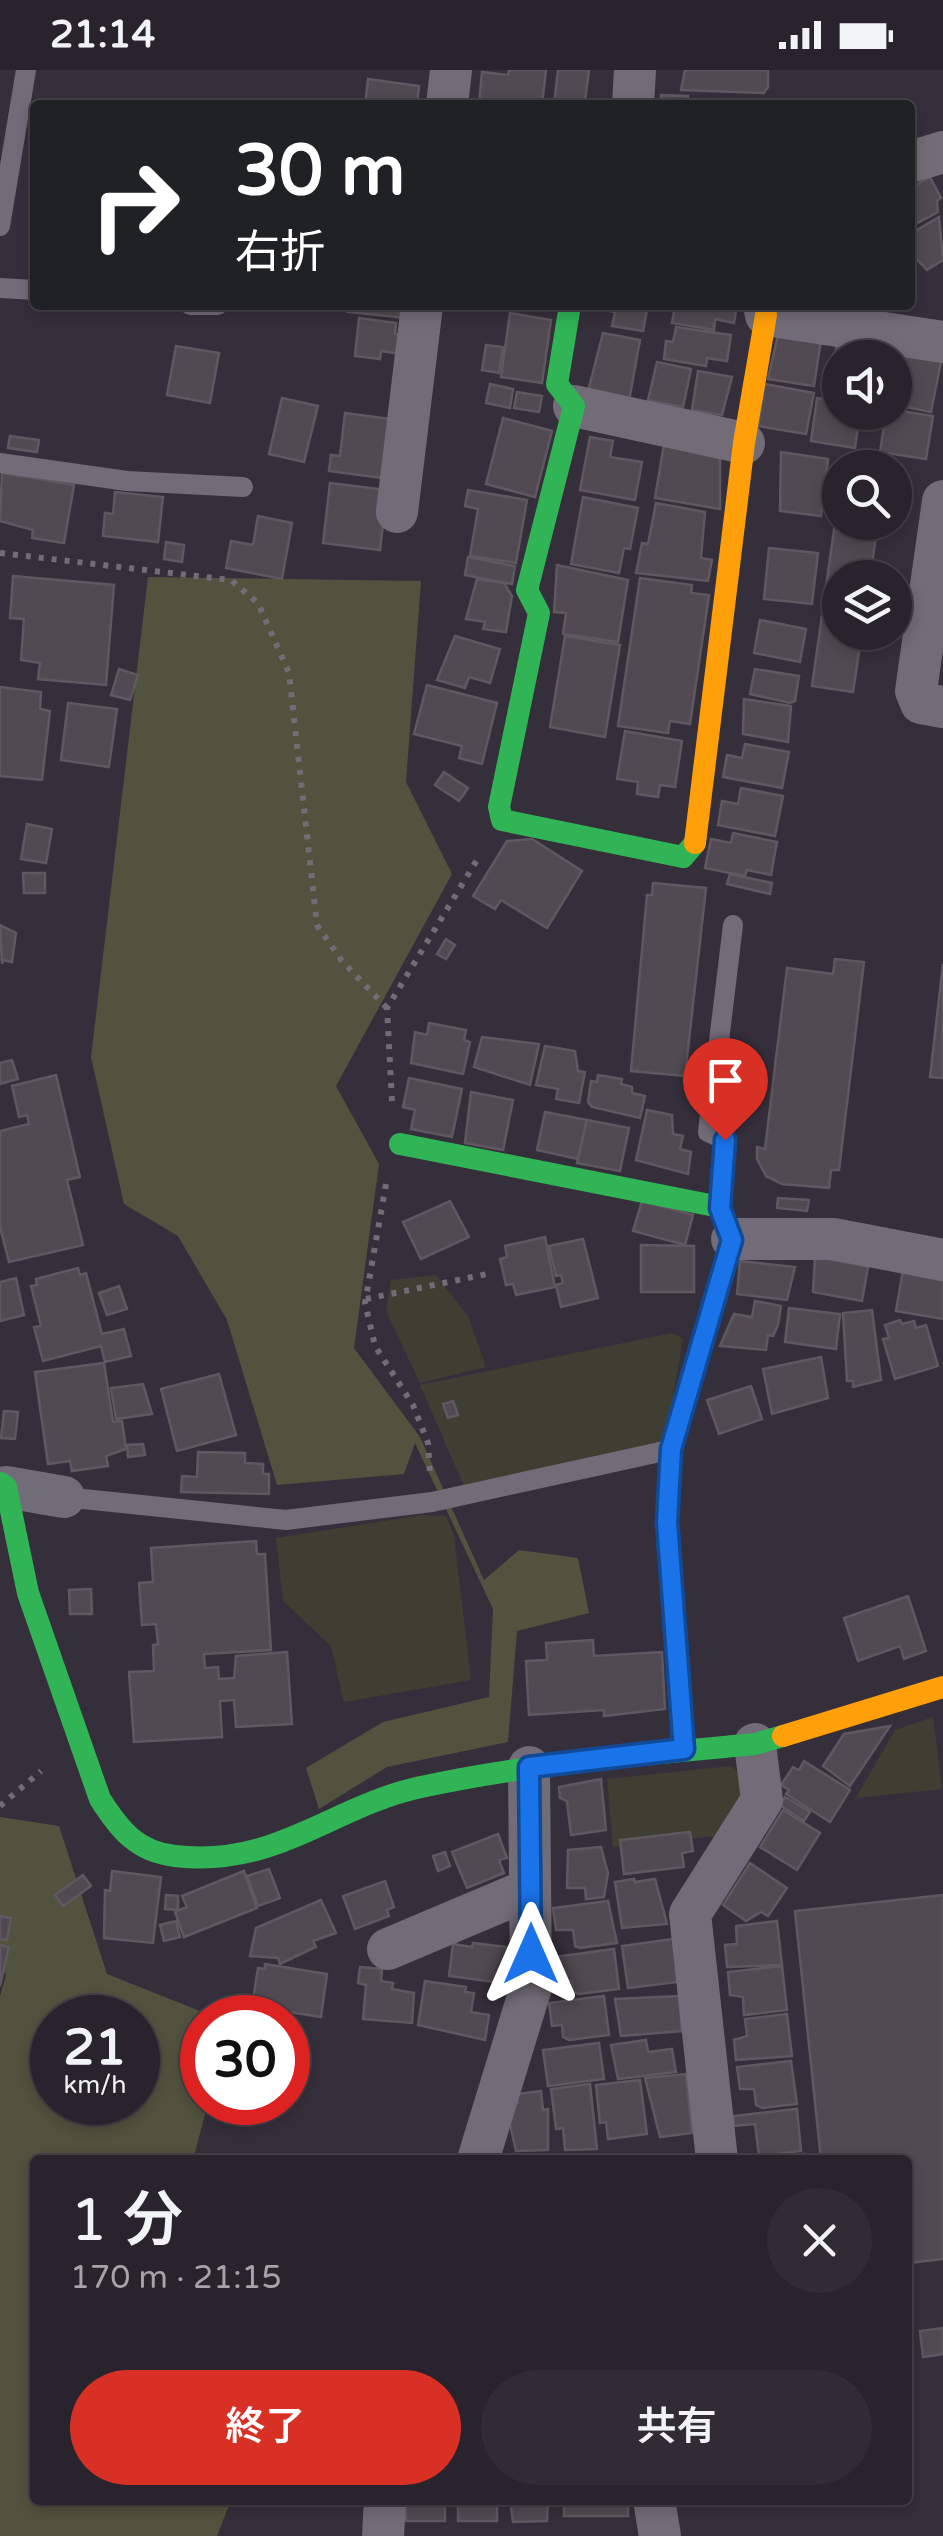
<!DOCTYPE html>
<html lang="ja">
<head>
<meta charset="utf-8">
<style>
  :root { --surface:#28232c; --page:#302b34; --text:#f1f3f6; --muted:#a5a4a9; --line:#444048; --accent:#d93025 }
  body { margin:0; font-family:"Varela Round","Noto Sans JP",sans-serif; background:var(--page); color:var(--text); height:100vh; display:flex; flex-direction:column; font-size:38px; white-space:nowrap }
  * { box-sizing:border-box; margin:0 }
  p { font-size:32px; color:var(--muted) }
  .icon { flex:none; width:55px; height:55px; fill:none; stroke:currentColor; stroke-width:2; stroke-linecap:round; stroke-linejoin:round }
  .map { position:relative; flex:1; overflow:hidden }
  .drawer { position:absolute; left:30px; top:2085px; width:882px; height:350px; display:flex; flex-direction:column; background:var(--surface); border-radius:10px; box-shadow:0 5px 15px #0003,0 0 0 2px var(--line) }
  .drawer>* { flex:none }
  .guide { position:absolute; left:30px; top:30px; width:885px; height:210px; border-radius:10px; box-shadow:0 5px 15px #0003,0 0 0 2px var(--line); background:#202124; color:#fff; overflow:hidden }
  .buttons { position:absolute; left:822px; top:270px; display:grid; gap:20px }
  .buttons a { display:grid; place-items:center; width:90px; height:90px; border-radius:50%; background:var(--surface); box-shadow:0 5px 15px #0003,0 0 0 2px var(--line); font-size:50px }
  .speed { position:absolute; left:30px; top:1925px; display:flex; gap:20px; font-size:50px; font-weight:700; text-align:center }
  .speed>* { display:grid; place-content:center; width:130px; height:130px; border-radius:50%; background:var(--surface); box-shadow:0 5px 15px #0003,0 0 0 2px var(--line); line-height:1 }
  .speed small { font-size:25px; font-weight:400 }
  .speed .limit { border:15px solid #d22; background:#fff; color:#111 }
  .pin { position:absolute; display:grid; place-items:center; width:85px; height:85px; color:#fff; margin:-102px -42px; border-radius:50% 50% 50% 0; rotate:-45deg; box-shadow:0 0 10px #0007 }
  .pin .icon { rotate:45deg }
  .me { position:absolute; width:110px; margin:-55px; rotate:0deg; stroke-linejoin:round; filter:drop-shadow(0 0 8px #0008) }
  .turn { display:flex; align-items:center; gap:35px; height:210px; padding:0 40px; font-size:45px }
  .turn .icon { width:130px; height:130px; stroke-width:2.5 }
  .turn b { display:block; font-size:70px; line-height:85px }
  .round { display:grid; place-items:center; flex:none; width:105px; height:105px; border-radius:52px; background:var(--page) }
  .head { display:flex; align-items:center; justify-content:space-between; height:170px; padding:0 40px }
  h1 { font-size:60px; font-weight:600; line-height:75px }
  .cta { display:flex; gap:20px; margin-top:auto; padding:20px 40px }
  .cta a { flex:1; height:115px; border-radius:60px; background:var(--accent); color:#fff; font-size:40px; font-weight:600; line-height:115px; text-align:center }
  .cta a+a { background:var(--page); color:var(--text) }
  .status { display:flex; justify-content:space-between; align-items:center; height:70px; padding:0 50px; background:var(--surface); direction:ltr }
  .status svg { height:28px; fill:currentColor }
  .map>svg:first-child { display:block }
</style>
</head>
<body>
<div class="status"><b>21:14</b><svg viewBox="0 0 49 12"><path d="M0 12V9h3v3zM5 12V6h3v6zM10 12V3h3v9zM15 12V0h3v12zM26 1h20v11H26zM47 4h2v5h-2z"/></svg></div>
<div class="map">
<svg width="943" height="2466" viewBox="0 0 943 2466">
  <rect width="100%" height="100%" fill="#352f3b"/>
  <g fill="#3e3f32">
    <path d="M436,1205L469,1248L486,1297L420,1313L386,1241L391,1210Z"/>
    <path d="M672,1263L683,1268L665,1376L464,1416L420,1315Z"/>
    <path d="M422,1445L446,1446L454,1465L471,1610L344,1632L331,1576L283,1531L276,1468Z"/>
    <path d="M933,1647L942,1719L856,1728L895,1660Z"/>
    <path d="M731,1696L746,1708L727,1765L613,1777L607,1709Z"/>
  </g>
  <g fill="#51533e" fill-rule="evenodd">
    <path d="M148,507L421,511L406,712L452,804L336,1016L379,1094L354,1278L420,1367L484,1510L519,1480L578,1488L589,1543L517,1561L508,1672L387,1697L319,1739L306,1698L383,1652L489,1627L493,1539L415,1373L404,1404L277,1415L227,1250L178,1166L124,1134L91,987Z"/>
    <path d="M0,1747L59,1756L107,1904L215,1947L202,1948V2032L208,2033L193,2090H35V2430H231L217,2466H0V1926L6,1905L0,1885ZM52,1948H138V2032H52Z"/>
  </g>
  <g fill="#524a52" stroke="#605861" stroke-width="2.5">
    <path d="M509,0H546L542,35L479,34L482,2L508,5Z"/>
    <path d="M558,0H589L585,31L600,35H554Z"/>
    <path d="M685,0H768V17L764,23L681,20Z"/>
    <path d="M368,9L419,16L417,35H365Z"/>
    <path d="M661,25L688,26V35H661Z"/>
    <path d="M930,107L941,128L937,131L938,142L910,157V113L912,117Z"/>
    <path d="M939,147L943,190L927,200L910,182V164Z"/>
    <path d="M349,235H407L405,248L348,242Z"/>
    <path d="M598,235H648L643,261L612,256L615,242L598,239Z"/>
    <path d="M675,235L680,236L737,235L734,253L715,249L714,260L672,253Z"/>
    <path d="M510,243L551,250L542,313L501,307Z"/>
    <path d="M359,248L396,253L395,264L403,265L401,284L381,281L380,289L355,286Z"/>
    <path d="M780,256L822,263L814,316L768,309Z"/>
    <path d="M676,257L731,265L727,291L707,288L706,296L664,289L666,271L673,272Z"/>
    <path d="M603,263L640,270L629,331L587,325Z"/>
    <path d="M838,267L871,273L869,288H840V315L830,314Z"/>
    <path d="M486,275L503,277L499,303L482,300Z"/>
    <path d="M176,276L219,283L210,333L167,325Z"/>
    <path d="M903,281L943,282L931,342L896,335Z"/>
    <path d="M657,292L691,299L683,337L648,330Z"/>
    <path d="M698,301L732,307L722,345L692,340Z"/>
    <path d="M490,314L513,319L510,338L486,333Z"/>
    <path d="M765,314L814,323L806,364L758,356Z"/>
    <path d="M517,322L542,326L539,342L514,338Z"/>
    <path d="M282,328L318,336L304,392L269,384Z"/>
    <path d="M817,328L840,332V342H860L855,378L811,371Z"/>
    <path d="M895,340L933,346L926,389L880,382L886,342Z"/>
    <path d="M345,343L391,349L383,408L329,401L331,385L340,386Z"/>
    <path d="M503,348L552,361L535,427L486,414Z"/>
    <path d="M10,366L39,370L37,382L8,378Z"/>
    <path d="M590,367L613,371L610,387L642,392L635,430L580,420Z"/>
    <path d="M664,374L720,384V439L655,428Z"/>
    <path d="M781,382L828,389L821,446L780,441Z"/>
    <path d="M2,403L74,415L64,473L32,468L33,460L0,451Z"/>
    <path d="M330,413L387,420L380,480L323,473Z"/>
    <path d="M468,420L527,430L516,493L470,486L478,439L465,436Z"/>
    <path d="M115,422L163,427L158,472L103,466L105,443L113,444Z"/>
    <path d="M583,427L638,438L630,479L624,478L619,503L571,494Z"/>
    <path d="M656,433L705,442L701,488L712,490L708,511L636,503L642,473L648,474Z"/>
    <path d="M837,439L840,452H878L870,508H840V562H862L853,622L812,616Z"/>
    <path d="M258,446L292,453L282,509L226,498L231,471L253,475Z"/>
    <path d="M166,472L184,475L182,492L164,489Z"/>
    <path d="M769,478L818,483L812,534L764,529Z"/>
    <path d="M468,487L515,496L512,514L465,505Z"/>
    <path d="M557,495L628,510L618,572L563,564L566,543L554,542Z"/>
    <path d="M13,506L114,515L106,615L38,609L40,593L21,590L24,549L10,548Z"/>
    <path d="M640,508L692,515L691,523L709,525L690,654L670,651L668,663L618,656Z"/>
    <path d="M477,509L504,513L512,526L506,562L483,559L485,552L466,549Z"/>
    <path d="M760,550L806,559L800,592L754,583Z"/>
    <path d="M455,566L500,579L490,613L469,607L465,618L437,610Z"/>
    <path d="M565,566L620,575L605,667L550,657Z"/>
    <path d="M119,599L138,605L130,630L111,625Z"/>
    <path d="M755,599L799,606L795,631L790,633L750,624Z"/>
    <path d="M427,615L497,633L482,694L459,688L462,676L414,664Z"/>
    <path d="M0,617L41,622L40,639L50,641L42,710L0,706Z"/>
    <path d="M744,629L791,636L788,672L743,664Z"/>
    <path d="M68,633L117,639L109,697L61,690Z"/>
    <path d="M625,661L682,671L675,717L660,715L658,727L637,724L638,712L617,709Z"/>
    <path d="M745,674L789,682L782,718L723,707L727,685L742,688Z"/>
    <path d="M444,702L468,718L459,731L435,715Z"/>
    <path d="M741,718L783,726L775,766L718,755L722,731L738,734Z"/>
    <path d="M27,754L52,759L46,793L21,789Z"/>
    <path d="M733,763L777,772L771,805L747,800L745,806L705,798L711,769L731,773Z"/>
    <path d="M532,769L582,801L547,858L501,830L495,839L473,826L507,771Z"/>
    <path d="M23,803H45V823H24Z"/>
    <path d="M730,804L772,813L770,824L727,814Z"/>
    <path d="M653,813L706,818L685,1006L631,1001L647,825H652Z"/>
    <path d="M0,855L16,863L12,892L3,890L2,894Z"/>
    <path d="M446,869L455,875L446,889L437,884Z"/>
    <path d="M835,889L864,892L839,1100H831L829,1118L782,1114L766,1106L757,1089V1077L765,1079L787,898L833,904Z"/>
    <path d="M943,894V1008L930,1007Z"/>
    <path d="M429,953L466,960L464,970L470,972L463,1004L411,993L415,962L427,965Z"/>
    <path d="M482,967L539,974L530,1015L474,997Z"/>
    <path d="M545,976L575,981L578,1001L585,1002L579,1033L556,1029L558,1019L536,1015Z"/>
    <path d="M12,990L18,1009L0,1014V993Z"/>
    <path d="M56,1005L80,1107L67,1110L83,1175L9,1192L0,1157V1061L29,1054L27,1045L19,1047L12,1016Z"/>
    <path d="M598,1005L622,1009L621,1014L632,1017V1023L645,1026L640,1048L592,1037L588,1032L591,1011L597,1012Z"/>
    <path d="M409,1008L462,1019L452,1067L411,1059L415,1040L403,1037Z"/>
    <path d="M471,1022L513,1030L503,1080L465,1073Z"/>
    <path d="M647,1040L672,1045L673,1064L683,1066L680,1079L691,1082L688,1104L636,1090Z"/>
    <path d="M545,1042L587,1050L578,1089L537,1080Z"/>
    <path d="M587,1050L629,1058L620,1101L577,1093Z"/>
    <path d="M778,1128L809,1130L807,1141L777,1138Z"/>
    <path d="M450,1131L469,1167L421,1189L403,1152Z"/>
    <path d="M642,1131L693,1145L685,1175L633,1161Z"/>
    <path d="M545,1167L555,1217L516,1225L513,1214L506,1215L500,1189L507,1187L505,1176Z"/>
    <path d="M583,1169L598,1228L561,1237L556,1215L563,1213L561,1205L556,1206L549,1176Z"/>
    <path d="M641,1175L694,1176V1222H641Z"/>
    <path d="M815,1186L868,1197L862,1231L813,1222Z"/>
    <path d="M740,1191L795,1197L787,1230L737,1224Z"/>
    <path d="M904,1194L943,1200V1249L896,1241Z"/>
    <path d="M78,1198L80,1205L86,1203L102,1264L124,1259L131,1286L105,1292L101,1276L43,1291L34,1257L41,1256L31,1216L37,1215L36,1209Z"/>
    <path d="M16,1208L24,1245L0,1251V1212Z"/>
    <path d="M119,1216L127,1239L107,1245L99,1223Z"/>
    <path d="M755,1231L781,1236L778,1255L773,1266L768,1265L766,1280L720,1276L734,1244L752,1247Z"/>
    <path d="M789,1238L840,1244L836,1279L785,1272Z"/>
    <path d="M872,1240L881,1310L853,1317V1311H847L843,1243Z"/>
    <path d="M900,1250L902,1254L914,1251L916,1258L926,1255L938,1296L895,1309L883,1269L889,1268L885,1255Z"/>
    <path d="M821,1287L828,1328L772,1344L763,1299Z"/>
    <path d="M104,1293L113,1352L122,1351L126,1379L106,1386L108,1396L72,1401L70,1391L48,1394L35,1302Z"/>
    <path d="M219,1304L236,1365L177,1381L161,1319Z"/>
    <path d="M143,1314L152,1344L116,1349L111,1318Z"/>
    <path d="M751,1316L762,1349L719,1364L707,1330Z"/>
    <path d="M453,1331L458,1345L448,1348L443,1334Z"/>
    <path d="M4,1341L18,1342L15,1369L1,1368Z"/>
    <path d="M143,1374L145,1385L128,1387L127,1375Z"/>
    <path d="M198,1382L245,1383V1393L263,1394V1404H269V1424L181,1422L182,1406L197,1407Z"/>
    <path d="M256,1471L257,1484H265L271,1580L204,1584L205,1598L218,1597L219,1609L234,1608L236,1586L287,1582L292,1654L236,1657L234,1630L220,1631L222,1667L134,1672L129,1602L154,1601L153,1575L158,1574L156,1554L142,1555L139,1513L153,1512L151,1478Z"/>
    <path d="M91,1519L92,1544H70L69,1520Z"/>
    <path d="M908,1526L926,1581L904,1589L900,1576L858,1591L844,1548Z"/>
    <path d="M593,1570L594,1586L662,1582L665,1639L604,1646V1640L529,1645L526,1591L547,1590L546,1573Z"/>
    <path d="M890,1656L850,1716L823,1696L844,1664Z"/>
    <path d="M804,1691L850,1720L830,1752L786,1724L789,1720L781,1715L793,1697L799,1700Z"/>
    <path d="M601,1709L606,1760L571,1765L567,1731L560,1728L559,1717Z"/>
    <path d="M785,1727L810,1742L804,1751L780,1735Z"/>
    <path d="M783,1740L820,1763L797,1800L760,1777Z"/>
    <path d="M690,1762L693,1781L682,1783L684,1797L624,1804L620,1770Z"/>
    <path d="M498,1764L507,1788L499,1790L504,1803L467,1818L452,1782Z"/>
    <path d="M601,1777L608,1803L604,1827L586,1829L585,1818H567L568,1780Z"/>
    <path d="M445,1782L450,1796L438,1801L433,1786Z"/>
    <path d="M750,1793L787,1818L768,1846L761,1842L746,1851L723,1835Z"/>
    <path d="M269,1799L280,1828L258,1836L247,1806Z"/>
    <path d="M112,1801L161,1807L153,1873L104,1868L105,1820L110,1821Z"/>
    <path d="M244,1801L257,1838L184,1867L175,1842L187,1837L182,1826Z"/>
    <path d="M83,1805L91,1816L63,1836L55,1825Z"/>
    <path d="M634,1809L635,1812L655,1809L667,1854L622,1858L615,1812Z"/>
    <path d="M385,1811L394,1837L387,1840L389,1846L355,1859L343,1826Z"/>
    <path d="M166,1825L178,1826V1840L165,1839Z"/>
    <path d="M943,1825V2189L908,2193V2090H821L795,1841Z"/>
    <path d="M321,1830L336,1863L313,1871L316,1877L280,1894L278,1888L250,1886L256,1858Z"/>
    <path d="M608,1831L617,1873L580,1878L575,1876L573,1860H556L553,1838Z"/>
    <path d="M0,1846L11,1848L7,1870L0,1869Z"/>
    <path d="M176,1851L180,1867L164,1871L160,1855Z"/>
    <path d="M777,1851L782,1895L727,1897L725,1875L737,1874L736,1856Z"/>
    <path d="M673,1869L678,1912L628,1918L622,1876Z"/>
    <path d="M473,1873L507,1877L503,1913L449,1906L453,1874L472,1877Z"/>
    <path d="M0,1875L9,1877L0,1916Z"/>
    <path d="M614,1879L619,1919L579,1924L573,1922L572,1911L557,1913L554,1887Z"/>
    <path d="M265,1894L327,1904L321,1947L252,1936L258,1898L265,1899Z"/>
    <path d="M782,1896L787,1940L744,1945L743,1927L730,1925L728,1902Z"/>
    <path d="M360,1897L382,1899L381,1911L393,1913L392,1919L414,1923L412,1953L363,1949L366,1915L358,1913Z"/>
    <path d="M425,1911L466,1917L465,1922L474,1923L471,1942L489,1945L485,1970L418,1955Z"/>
    <path d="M604,1926L609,1965L569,1970L563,1967L562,1955L552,1956L549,1933Z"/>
    <path d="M679,1926L682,1961L621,1966L615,1929Z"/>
    <path d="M787,1944L792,1986L736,1990L734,1970L747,1966L745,1949Z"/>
    <path d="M646,1970L648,1982L672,1979L676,2002L618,2009L611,1975Z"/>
    <path d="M599,1973L604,2009L548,2016L543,1980Z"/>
    <path d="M791,1991L797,2034L762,2038L756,2035L754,2019H740L737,1997Z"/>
    <path d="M686,2004L692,2063L660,2067L645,2008Z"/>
    <path d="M640,2010L647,2064L608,2069L606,2052L600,2053L596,2015Z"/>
    <path d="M590,2014L597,2079L565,2080L563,2058L556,2059L551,2019Z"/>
    <path d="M541,2021L543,2040L548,2039V2080L516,2081L507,2041L511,2034L518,2033L517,2024Z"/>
    <path d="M797,2039L801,2081L759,2086L755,2054L734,2056L733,2046Z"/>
    <path d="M804,2084V2090H753V2089Z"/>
    <path d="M943,2258V2284L923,2287L920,2261Z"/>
    <rect x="406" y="2430" width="39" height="21"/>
    <rect x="458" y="2430" width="39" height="21"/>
    <path d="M510,2430H548L547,2451L513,2452Z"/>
    <rect x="564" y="2430" width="64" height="16"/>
  </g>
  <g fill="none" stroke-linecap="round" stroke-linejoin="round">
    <g stroke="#716d77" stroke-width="6" stroke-dasharray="5 8" stroke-linecap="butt">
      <path d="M0,483L231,510L258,533L289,603L317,855L342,891L387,938"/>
      <path d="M392,1031L387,938L480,785"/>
      <path d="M386,1114L365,1233L375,1276L413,1335L428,1373L430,1404"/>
      <path d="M366,1229L492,1203"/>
      <path d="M0,1736L41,1701"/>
    </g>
    <g stroke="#716c77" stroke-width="20">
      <path d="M0,156L26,0"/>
      <path d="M0,218L35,220"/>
      <path d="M190,235H218"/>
      <path d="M0,393L127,411L243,417"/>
      <path d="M720,1136L725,1070L708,1062L733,855"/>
      <path d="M64,1427L286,1450L432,1432L669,1380"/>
    </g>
    <g stroke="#716c77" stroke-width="42">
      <path d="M447,35L451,0"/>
      <path d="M633,35L635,0"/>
      <path d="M910,92L943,82"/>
      <path d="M764,235L766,245L943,272"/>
      <path d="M574,336L744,373"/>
      <path d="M943,431L916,621L921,633L943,637"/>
      <path d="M397,442L422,235"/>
      <path d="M732,1169H833L943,1190"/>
      <path d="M6,1417L64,1427"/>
      <path d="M388,1879L530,1819"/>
      <path d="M478,2090L531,1917L529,1697"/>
      <path d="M717,2090L690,1844L762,1730L755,1674"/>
      <path d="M654,2430L660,2466"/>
      <path d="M383,2466L385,2430"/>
    </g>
    <g stroke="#30b455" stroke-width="22">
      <path d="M570,235L557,314L574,336L527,520L539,543L499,737L502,750L683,787L695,773"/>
      <path d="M400,1074L720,1137L732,1169L671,1379L667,1452L683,1679"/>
      <path d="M0,1413L6,1417L28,1523L100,1729C119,1759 137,1782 175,1786C276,1798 332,1736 421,1717C531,1693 643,1685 755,1674L783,1666"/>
    </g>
    <g stroke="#ff9f0a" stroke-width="22">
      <path d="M695,773L744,373L766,245"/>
      <path d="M783,1666L943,1617"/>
    </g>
  </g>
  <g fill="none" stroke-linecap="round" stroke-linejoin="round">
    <defs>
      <path id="route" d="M531,1884L529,1697L684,1679L667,1452L671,1379L732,1170L720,1138L725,1070"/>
    </defs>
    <use href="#route" stroke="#114b97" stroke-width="25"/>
    <use href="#route" stroke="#1a73e8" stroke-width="18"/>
  </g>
</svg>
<div class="buttons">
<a><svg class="icon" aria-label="sound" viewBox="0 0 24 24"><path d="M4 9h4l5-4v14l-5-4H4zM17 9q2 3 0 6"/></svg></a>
<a><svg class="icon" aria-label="search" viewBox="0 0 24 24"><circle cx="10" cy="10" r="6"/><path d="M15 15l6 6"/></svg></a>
<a><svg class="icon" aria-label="layers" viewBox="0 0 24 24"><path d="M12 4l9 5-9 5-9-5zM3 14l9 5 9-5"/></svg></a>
</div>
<div class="speed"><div>21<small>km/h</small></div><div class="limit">30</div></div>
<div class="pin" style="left:725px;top:1070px;background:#d93025"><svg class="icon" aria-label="arrive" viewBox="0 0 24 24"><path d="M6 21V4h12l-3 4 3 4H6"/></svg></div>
<svg class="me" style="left:531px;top:1884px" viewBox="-20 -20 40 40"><path d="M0-17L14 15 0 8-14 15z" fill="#1a73e8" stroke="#fff" stroke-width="4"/></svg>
<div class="guide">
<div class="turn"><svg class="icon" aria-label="right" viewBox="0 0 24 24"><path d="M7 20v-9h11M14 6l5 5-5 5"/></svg><div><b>30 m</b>右折</div></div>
</div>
<section class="drawer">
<div class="head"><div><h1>1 分</h1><p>170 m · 21:15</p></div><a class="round"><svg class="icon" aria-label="close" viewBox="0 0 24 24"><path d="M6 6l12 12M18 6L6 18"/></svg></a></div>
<div class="cta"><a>終了</a><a>共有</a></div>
</section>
</div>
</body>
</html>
